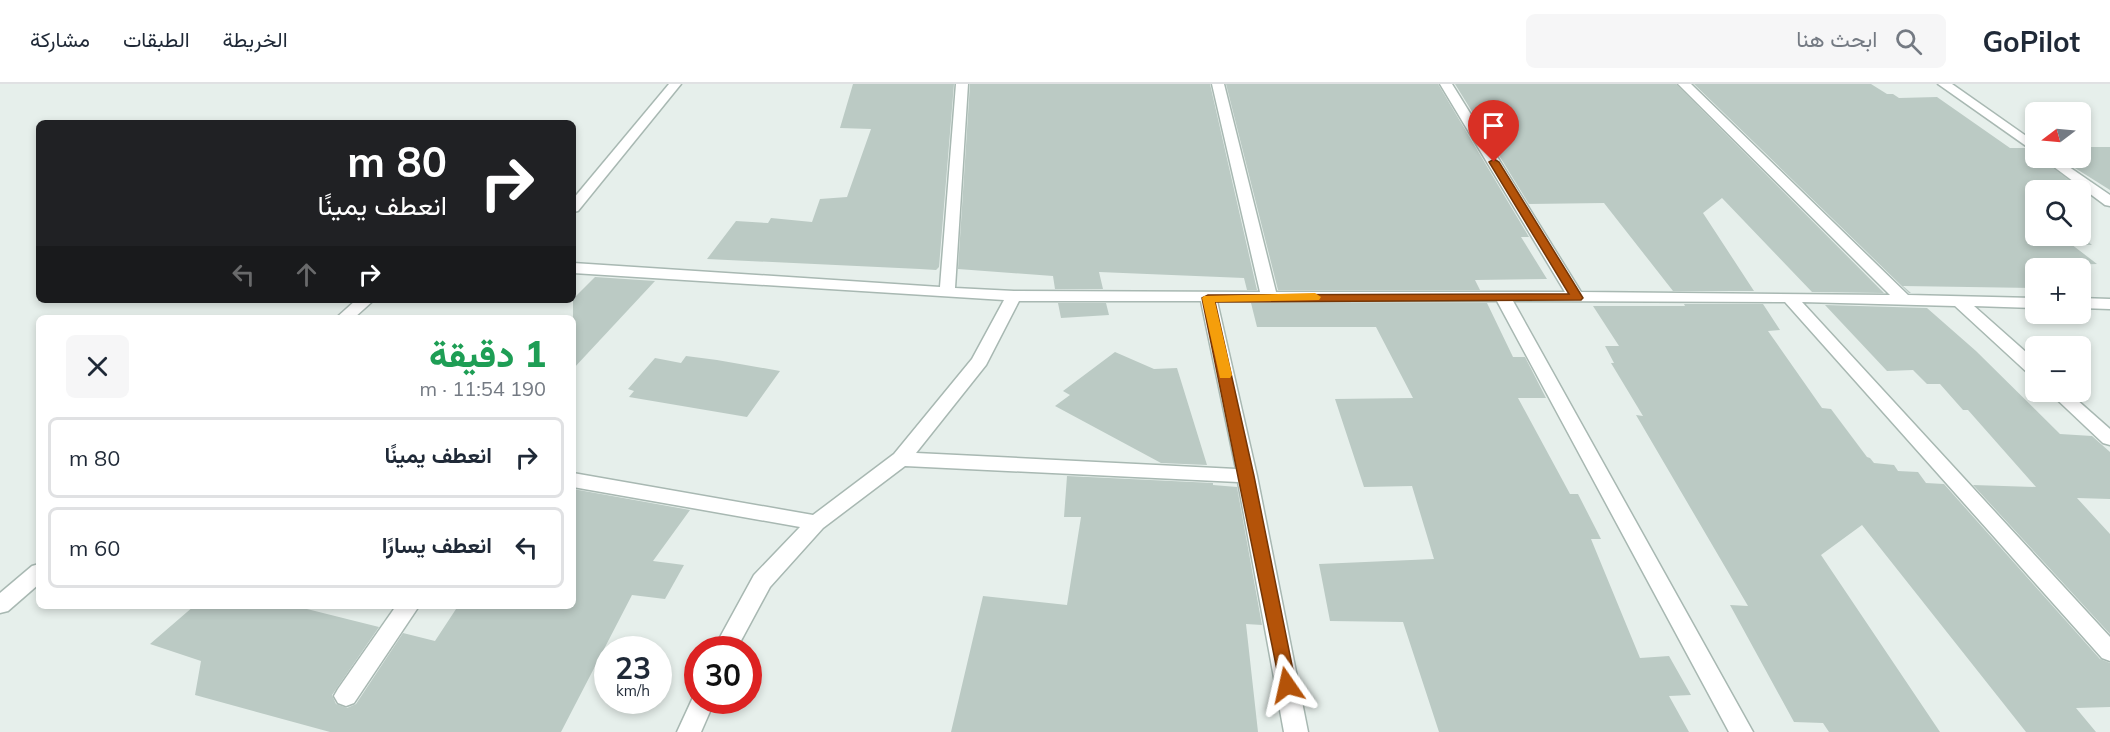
<!DOCTYPE html>
<html lang="ar">
<head>
<meta charset="utf-8">
<style>
  :root { --surface:#fff; --page:#f6f6f7; --text:#1f2937; --muted:#747a83; --line:#e0e1e3 }
  body { margin:0; font-family:Mulish,Vazirmatn,sans-serif; background:var(--page); color:var(--text); direction:rtl; height:100vh; display:flex; flex-direction:column; font-size:22px; white-space:nowrap }
  * { box-sizing:border-box; margin:0 }
  p { font-size:20px; color:var(--muted) }
  .icon { flex:none; width:33px; height:33px; fill:none; stroke:currentColor; stroke-width:2; stroke-linecap:round; stroke-linejoin:round }
  .map { position:relative; flex:1; overflow:hidden; direction:ltr }
  .sheet { position:absolute; left:36px; top:231px; width:540px; height:294px; display:flex; flex-direction:column; background:var(--surface); border-radius:9px; box-shadow:0 3px 9px #0003; direction:rtl }
  .sheet>* { flex:none }
  .guide { position:absolute; left:36px; top:36px; width:540px; height:183px; border-radius:9px; box-shadow:0 3px 9px #0003; direction:rtl; background:#202124; color:#fff; overflow:hidden }
  .needle { width:39px; rotate:254deg }
  .tools { position:absolute; left:2025px; top:18px; display:grid; gap:12px }
  .tools a { display:grid; place-items:center; width:66px; height:66px; border-radius:9px; background:var(--surface); box-shadow:0 3px 9px #0003; font-size:30px }
  .speed { position:absolute; left:594px; top:552px; display:flex; gap:12px; font-size:30px; font-weight:700; text-align:center }
  .speed>* { display:grid; place-content:center; width:78px; height:78px; border-radius:50%; background:var(--surface); box-shadow:0 3px 9px #0003; line-height:1 }
  .speed small { font-size:15px; font-weight:400 }
  .speed .limit { border:9px solid #d22; background:#fff; color:#111 }
  .pin { position:absolute; display:grid; place-items:center; width:51px; height:51px; color:#fff; margin:-62px -26px; border-radius:50% 50% 50% 0; rotate:-45deg; box-shadow:0 0 6px #0007 }
  .pin .icon { rotate:45deg }
  .me { position:absolute; width:66px; margin:-33px; rotate:349deg; stroke-linejoin:round; filter:drop-shadow(0 0 4px #0008) }
  .turn { display:flex; align-items:center; gap:21px; height:126px; padding:0 30px; font-size:27px }
  .turn .icon { width:78px; height:78px; stroke-width:2.5 }
  .turn b { display:block; font-size:42px; line-height:51px }
  .lanes { display:flex; align-items:center; height:57px; padding:0 30px; background:#0003; justify-content:center; gap:30px; direction:ltr }
  .lanes .off { opacity:.35 }
  .round { display:grid; place-items:center; flex:none; width:63px; height:63px; border-radius:9px; background:var(--page) }
  .headline { display:flex; align-items:center; justify-content:space-between; height:102px; padding:0 30px }
  h1 { font-size:36px; font-weight:800; line-height:45px; color:#1e9e55 }
  ul { padding:0; list-style:none }
  li { display:flex; align-items:center; gap:18px; height:81px; margin:0 12px 9px; padding:0 18px; border:3px solid var(--line); border-radius:9px }
  li div { flex:1 }
  li b { display:block; font-size:22px }
  li em { font-style:normal }
  header { display:flex; align-items:center; gap:36px; box-sizing:border-box; height:84px; padding:0 30px; background:var(--surface); border-bottom:2px solid var(--line) }
  header strong { font-size:28px }
  nav { display:flex; gap:33px; margin-inline-start:auto; font-size:21px }
  .search { width:420px; height:54px; background:var(--page); display:flex; align-items:center; gap:15px; box-sizing:border-box; padding:0 21px; border-radius:9px; color:var(--muted); font-size:22px }
  .map>svg:first-child { display:block }
</style>
</head>
<body>
<header>
<strong>GoPilot</strong>
<div class="search"><svg class="icon" aria-label="search" viewBox="0 0 24 24"><circle cx="10" cy="10" r="6"/><path d="M15 15l6 6"/></svg>ابحث هنا</div>
<nav><a>الخريطة</a><a>الطبقات</a><a>مشاركة</a></nav>
</header>
<div class="map">
<svg width="2110" height="648" viewBox="0 0 2110 648">
  <rect width="100%" height="100%" fill="#e6efeb"/>
  <g fill="#bbcac4">
    <path d="M853,0H954L939,183L936,186L920,185L707,175L736,137L768,139L771,134L812,138L820,115L847,113L871,45L840,44Z"/>
    <path d="M970,0H1210L1257,206H1247L1244,194L1099,188L1103,205H1055L1053,192L958,185Z"/>
    <path d="M1226,0H1438L1529,153H1521L1547,195L1475,196L1480,206H1278Z"/>
    <path d="M1455,0H1676L1884,209L1812,208L1722,114L1703,129L1754,207H1673L1604,119L1529,120Z"/>
    <path d="M1694,0H1871L1887,10H1893L1899,14L1937,13L2010,64H2025L2036,71V74H2040L2082,106H2036V152L2080,151L2092,161L2071,160L2097,180L2068,181L2074,184H2036V204L1903,202L1911,209H1909Z"/>
    <path d="M2080,63H2110V106L2059,74H2080Z"/>
    <path d="M595,193L655,197L573,285V215Z"/>
    <path d="M1058,219H1106L1109,231L1061,234Z"/>
    <path d="M1251,219H1487L1513,273H1525L1546,314H1518L1570,410H1578L1601,455H1591L1640,574L1669,572L1691,611L1669,612L1689,648H1439L1403,538L1330,537L1319,480L1434,475L1412,402L1364,403L1335,315L1413,314L1376,243H1257Z"/>
    <path d="M1684,220H1763L1780,246L1768,247L1822,324L1831,325L1867,373L1870,374L1874,379L1894,381L1898,387L1918,388L1926,399L1944,400L2100,575L2110,579V623L2076,624L2096,648H2026L1862,441L1821,471L1940,648H1829L1823,639L1794,638L1730,521L1748,522L1636,331L1643,332L1611,279H1614L1605,262H1619L1593,222H1685Z"/>
    <path d="M1825,221L1927,224L1976,267L2060,350L2092,352L2110,368V415L2077,414L2110,450V550L1973,401L2036,403L1968,326H1963L1940,300H1927L1913,286L1887,287Z"/>
    <path d="M1115,268L1154,285L1177,284L1207,381L1161,379L1055,322L1070,311L1063,307Z"/>
    <path d="M686,272L717,276L780,287L747,333L629,313L634,307L628,305L655,274L681,279Z"/>
    <path d="M1067,392L1213,399V401L1237,403L1262,541L1246,540L1258,648H951L983,512L1067,521L1081,433H1064Z"/>
    <path d="M573,405L690,426L653,477L684,481L665,515L632,511L561,648H330L195,611L201,577L150,560L194,522H295L379,543L332,611L336,620L347,624L356,620L403,549L435,557L458,522H573Z"/>
  </g>
  <g fill="none" stroke-linecap="round" stroke-linejoin="round">
    <defs>
      <g id="street">
        <path d="M669,0H681L578,127L573,128V115Z"/>
        <path d="M956,0H968L955,204L1014,207L1260,208L1212,0H1224L1276,208H1565L1440,0H1452L1581,208L1890,211L1678,0H1691L1908,211L2036,214V224L1974,222L2036,277V292L2030,291L1955,222L1802,218L2110,553V577L2102,574L1785,218L1513,217L1753,648H1729L1497,217H1217L1257,392L1308,648H1284L1238,398L905,382L823,444L770,503L736,566H713L754,491L800,443L573,403V389L813,431L894,370L972,275L1004,216L573,189V179L940,203ZM1019,217H1201L1236,385L916,369L986,281Z"/>
        <path d="M1938,0H1952L2036,59V69Z"/>
        <path d="M2042,74H2056L2110,111V122L2105,121Z"/>
        <path d="M2080,214L2110,215V225L2080,224Z"/>
        <path d="M356,216H374L354,234H336Z"/>
        <path d="M2049,308H2068L2110,345V361L2103,359Z"/>
        <path d="M39,480V500L8,527L0,529V509L32,482Z"/>
        <path d="M396,522H419L354,619L346,622L338,619L334,612L338,605Z"/>
        <path d="M698,608V616H715L701,648H677L695,609Z"/>
      </g>
    </defs>
    <use href="#street" stroke="#a8b8b2" stroke-width="3"/>
    <use href="#street" fill="#fff" fill-rule="evenodd"/>
  </g>
  <path fill="#b45309" stroke="#753606" stroke-width="1.5" d="M1494,75L1499,78L1583,214L1581,216L1215,218L1254,392L1296,601L1293,606L1287,609L1281,606L1202,214L1208,211L1569,210L1489,78Z"/>
  <path fill="#f59e0b" d="M1315,209L1321,213L1319,216L1215,218L1232,291L1230,294H1220L1202,214L1204,212Z"/>
</svg>
<div class="tools">
<a><svg class="needle" viewBox="-14 -14 28 28"><path d="M0-13l5 13h-10z" fill="#e53935"/><path d="M0 13l5-13h-10z" fill="#747a83"/></svg></a>
<a><svg class="icon" aria-label="search" viewBox="0 0 24 24"><circle cx="10" cy="10" r="6"/><path d="M15 15l6 6"/></svg></a>
<a>+</a>
<a>−</a>
</div>
<div class="speed"><div>23<small>km/h</small></div><div class="limit">30</div></div>
<div class="pin" style="left:1494px;top:78px;background:#d93025"><svg class="icon" aria-label="arrive" viewBox="0 0 24 24"><path d="M6 21V4h12l-3 4 3 4H6"/></svg></div>
<svg class="me" style="left:1287px;top:601px" viewBox="-20 -20 40 40"><path d="M0-17L14 15 0 8-14 15z" fill="#b45309" stroke="#fff" stroke-width="4"/></svg>
<div class="guide">
<div class="turn"><svg class="icon" aria-label="right" viewBox="0 0 24 24"><path d="M7 20v-9h11M14 6l5 5-5 5"/></svg><div><b>80 m</b>انعطف يمينًا</div></div>
<div class="lanes"><svg class="icon off" aria-label="left" viewBox="0 0 24 24"><path d="M17 20v-9H6M10 6l-5 5 5 5"/></svg><svg class="icon off" aria-label="ahead" viewBox="0 0 24 24"><path d="M12 20V5M6 11l6-6 6 6"/></svg><svg class="icon" aria-label="right" viewBox="0 0 24 24"><path d="M7 20v-9h11M14 6l5 5-5 5"/></svg></div>
</div>
<section class="sheet">
<div class="headline"><div><h1>1 دقيقة</h1><p>190 m · 11:54</p></div><a class="round"><svg class="icon" aria-label="close" viewBox="0 0 24 24"><path d="M6 6l12 12M18 6L6 18"/></svg></a></div>
<ul>
<li><svg class="icon" aria-label="right" viewBox="0 0 24 24"><path d="M7 20v-9h11M14 6l5 5-5 5"/></svg><div><b>انعطف يمينًا</b></div><em>80 m</em></li>
<li><svg class="icon" aria-label="left" viewBox="0 0 24 24"><path d="M17 20v-9H6M10 6l-5 5 5 5"/></svg><div><b>انعطف يسارًا</b></div><em>60 m</em></li>
</ul>
</section>
</div>
</body>
</html>
